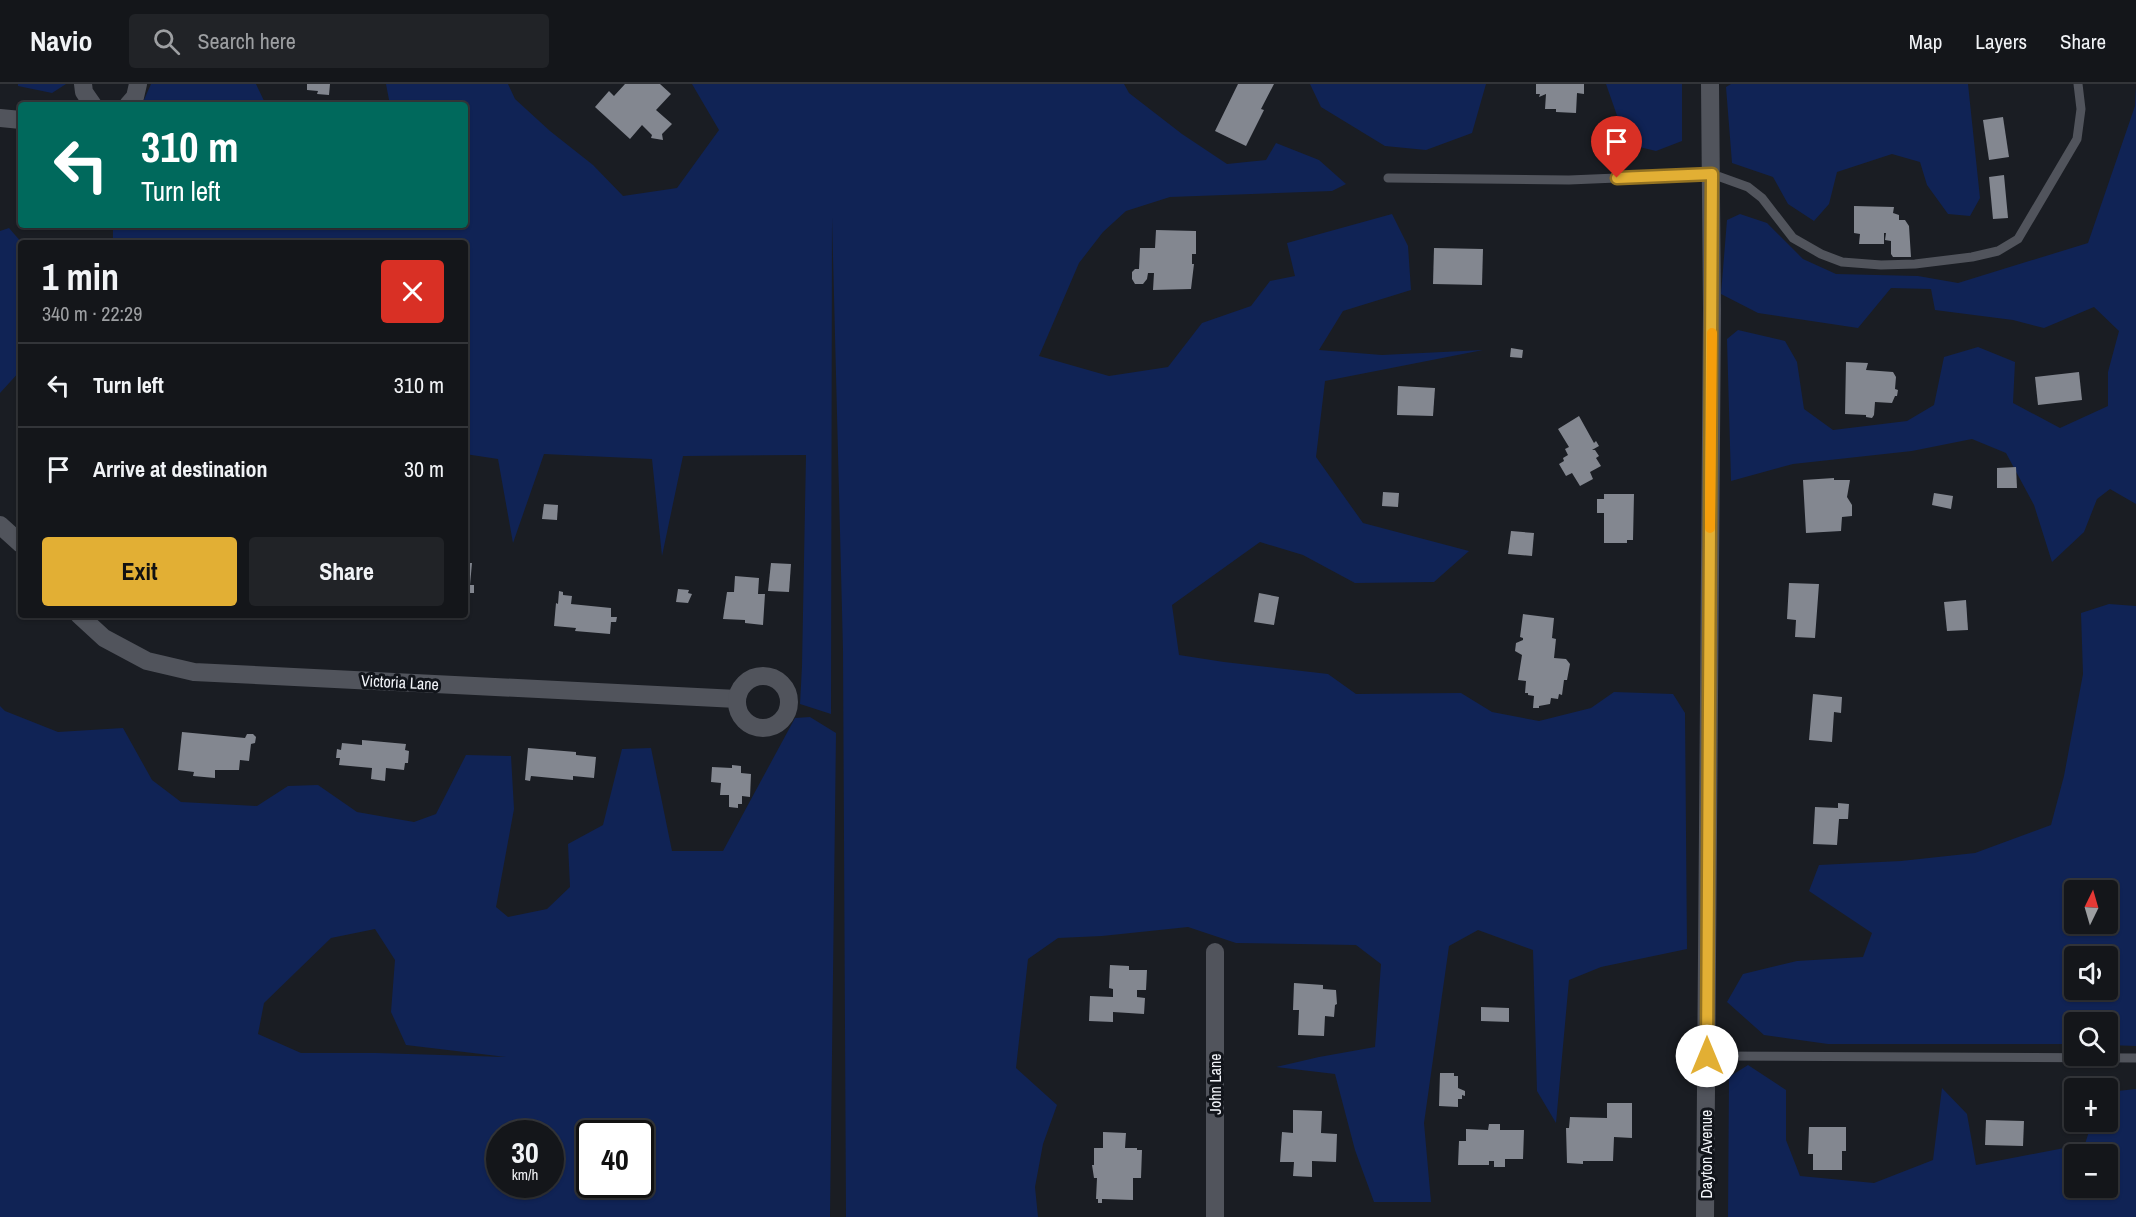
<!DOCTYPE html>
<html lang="en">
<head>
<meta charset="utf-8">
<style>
  :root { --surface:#14161a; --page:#212327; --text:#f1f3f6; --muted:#9d9fa2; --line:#333539; --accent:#e2af34 }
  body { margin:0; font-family:"Archivo Narrow",sans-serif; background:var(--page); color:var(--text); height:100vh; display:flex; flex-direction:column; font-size:22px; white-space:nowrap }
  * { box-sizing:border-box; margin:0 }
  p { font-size:20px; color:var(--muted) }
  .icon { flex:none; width:33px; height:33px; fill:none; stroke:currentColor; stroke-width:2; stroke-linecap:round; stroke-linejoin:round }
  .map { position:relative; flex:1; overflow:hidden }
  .drawer { position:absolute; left:18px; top:156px; width:450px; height:378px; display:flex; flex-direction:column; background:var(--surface); border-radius:6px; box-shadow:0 2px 4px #0004,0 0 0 2px var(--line) }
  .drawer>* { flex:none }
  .banner { position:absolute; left:18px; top:18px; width:450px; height:126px; border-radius:6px; box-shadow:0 2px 4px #0004,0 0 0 2px var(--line); background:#00695c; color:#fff; overflow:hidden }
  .needle { width:39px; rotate:5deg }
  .controls { position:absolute; left:2064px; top:796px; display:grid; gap:12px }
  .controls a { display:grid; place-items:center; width:54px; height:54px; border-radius:6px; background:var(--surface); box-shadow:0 2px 4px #0004,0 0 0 2px var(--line); font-size:30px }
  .speed { position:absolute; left:486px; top:1036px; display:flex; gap:12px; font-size:30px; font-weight:700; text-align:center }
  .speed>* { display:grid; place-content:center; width:78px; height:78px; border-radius:50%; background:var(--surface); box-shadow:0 2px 4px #0004,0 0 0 2px var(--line); line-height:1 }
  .speed small { font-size:15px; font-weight:400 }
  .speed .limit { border:3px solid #111; border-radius:9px; background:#fff; color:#111 }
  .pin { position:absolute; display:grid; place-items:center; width:51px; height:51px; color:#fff; margin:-62px -26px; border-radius:50% 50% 50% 0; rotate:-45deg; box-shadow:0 0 6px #0007 }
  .pin .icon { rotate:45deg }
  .me { position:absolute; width:66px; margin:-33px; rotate:0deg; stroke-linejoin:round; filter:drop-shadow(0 0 4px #0008) }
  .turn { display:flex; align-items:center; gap:21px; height:126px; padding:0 24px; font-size:27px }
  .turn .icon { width:78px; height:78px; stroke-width:2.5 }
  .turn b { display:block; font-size:42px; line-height:51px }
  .round { display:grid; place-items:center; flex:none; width:63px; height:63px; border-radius:6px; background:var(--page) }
  .summary { display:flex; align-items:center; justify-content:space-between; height:102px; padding:0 24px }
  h1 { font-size:36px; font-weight:700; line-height:45px }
  .cta { display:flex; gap:12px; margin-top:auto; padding:12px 24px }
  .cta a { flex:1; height:69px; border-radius:6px; background:var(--accent); color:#111; font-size:24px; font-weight:700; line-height:69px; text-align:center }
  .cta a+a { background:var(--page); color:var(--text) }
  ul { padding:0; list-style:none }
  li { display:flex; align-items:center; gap:18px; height:84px; padding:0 24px; border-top:2px solid var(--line) }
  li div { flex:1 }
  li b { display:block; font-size:22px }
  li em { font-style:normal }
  header { display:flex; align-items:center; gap:36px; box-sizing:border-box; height:84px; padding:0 30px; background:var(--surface); border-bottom:2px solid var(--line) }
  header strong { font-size:28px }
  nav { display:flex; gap:33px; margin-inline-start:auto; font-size:21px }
  .search { width:420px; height:54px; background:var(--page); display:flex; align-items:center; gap:15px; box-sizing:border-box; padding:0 21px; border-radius:6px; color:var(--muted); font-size:22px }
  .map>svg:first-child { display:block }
</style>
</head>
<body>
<header>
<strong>Navio</strong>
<div class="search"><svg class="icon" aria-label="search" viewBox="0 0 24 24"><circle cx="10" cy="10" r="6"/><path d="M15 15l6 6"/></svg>Search here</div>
<nav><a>Map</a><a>Layers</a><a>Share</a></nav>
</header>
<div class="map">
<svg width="2136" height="1133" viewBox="0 0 2136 1133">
  <rect width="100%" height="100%" fill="#1a1d23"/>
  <g fill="#102355" fill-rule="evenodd">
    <path d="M18,0H66L52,9L18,2Z"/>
    <path d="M151,0H256L266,21H140L143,18Z"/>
    <path d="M386,0H508L515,15L550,47L593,81L623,112L677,104L719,46L692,0H1124L1129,9L1182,50L1227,80L1266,76L1276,59L1319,76L1346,100L1332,107L1170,113L1126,127L1103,148L1079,179L1039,272L1109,292L1168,283L1202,239L1251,222L1270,197L1295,192L1287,159L1392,130L1408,162L1411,206L1343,227L1319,266L1382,271L1483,266L1325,297L1316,373L1363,439L1469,467L1434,498L1355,499L1303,471L1260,458L1172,521L1179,571L1224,578L1328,590L1356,610L1461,609L1492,628L1539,637L1591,624L1614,608L1673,610L1685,629L1687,865L1601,883L1569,896L1556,1039L1537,1007L1533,866L1478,846L1449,862L1424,1039L1431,1118H1374L1355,1066L1335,990L1276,983L1319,973L1375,963L1381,880L1356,861L1236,859L1188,843L1102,852L1058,854L1028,875L1016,984L1057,1021L1043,1060L1035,1103L1038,1133H846L843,566L832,133L831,630L800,620L802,582L806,371L683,372L662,472L652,375L544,370L513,459L498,375L465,370V159H113V141H465V21H390Z"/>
    <path d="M1310,0H1486L1472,49L1426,66L1385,62L1321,23Z"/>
    <path d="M1606,0H1682V57L1656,67L1627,60Z"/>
    <path d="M1731,0H1968L1980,114L1970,132L1948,130L1927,101L1920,78L1892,70L1837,88L1829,120L1814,137L1788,120L1773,93L1732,79L1726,3Z"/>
    <path d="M2136,3V420L2110,405L2097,415L2084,448L2052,478L2034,421L2006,369L1972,355L1912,367L1793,380L1731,397L1727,255L1738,246L1785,257L1797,278L1804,325L1833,346L1907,337L1934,321L1944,273L1978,263L2015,278L2013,319L2060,344L2108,322V288L2119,247L2094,223L2044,244L2013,236L1935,226L1931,205L1891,204L1858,244L1758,229L1721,210L1727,136L1740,130L1767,139L1803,175L1836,190L1918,192L1958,199L2088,159L2135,22Z"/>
    <path d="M9,144L22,159L21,286L0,309V147Z"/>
    <path d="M2109,520L2136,522V962L2108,961V939H2074V960H1828L1764,951L1727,918L1743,890L1797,877L1863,873L1872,849L1809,807L1819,781L1901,777L1975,769L2051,741L2064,692L2083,590L2081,529ZM2074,807H2108V840H2074ZM2074,873H2108V906H2074Z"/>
    <path d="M0,622L5,627L58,648L123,644L152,696L181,718L257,722L288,702L318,701L357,728L414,738L436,730L466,671L511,672L514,725L496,823L508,833L547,825L570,803L568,760L603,741L622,665L651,664L672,767H723L795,634L810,633L836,649L830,1133H0ZM375,845L395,876L391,928L406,961L506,973L376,969H301L258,950L264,919L331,854ZM500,1050H550V1101H500ZM590,1050H640V1101H590Z"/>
    <path d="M1748,981L1786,1006V1056L1800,1092L1874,1099L1933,1076L1942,1004L1967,1030L1976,1081L2085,1060L2092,1038H2108V1008L2136,1005V1133H1728L1729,993ZM2074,1071H2108V1104H2074Z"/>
  </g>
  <g fill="#838790">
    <path d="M307,0H330L329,11L317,10L318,7L307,6Z"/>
    <path d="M625,0H660L671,10L656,26L672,40L662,50L663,56L651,54L652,51L642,41L630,55L595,23L609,7L614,12Z"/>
    <path d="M1238,0H1274L1261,25L1264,26L1246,62L1215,47Z"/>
    <path d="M1536,0H1584V10L1577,9L1576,29L1556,28V25H1545L1546,10L1539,13L1540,10H1536Z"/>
    <path d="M2003,33L2009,73L1989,76L1983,36Z"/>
    <path d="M2004,91L2008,134L1993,135L1989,93Z"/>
    <path d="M1854,122L1894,123L1893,129L1899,131V136H1905L1909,142L1911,173H1893L1891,170V157L1885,156L1886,149H1884V160H1859L1860,150L1854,149Z"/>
    <path d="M49,141H65L66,142L51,146Z"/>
    <path d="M1156,146L1196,147V170H1192V180H1194L1191,205L1153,206L1154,189H1148L1147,195L1143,200H1135L1132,195V188L1135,185H1139L1140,164H1155Z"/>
    <path d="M1434,164L1483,165L1482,201L1433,200Z"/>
    <path d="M1511,264L1523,266L1522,274L1510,273Z"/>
    <path d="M1846,278L1868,279L1866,286L1893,288L1896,293L1895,305L1898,306L1897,312H1895L1892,319L1875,318L1874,331L1872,334L1866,333V331L1845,330Z"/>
    <path d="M2079,288L2082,316L2038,321L2035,293Z"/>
    <path d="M1398,302L1435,304L1433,332L1397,331Z"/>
    <path d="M1579,332L1594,359L1596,357L1599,362L1592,366H1595L1599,372L1596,374L1601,382L1590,388L1593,395L1580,402L1572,389L1566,392L1559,380L1564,377L1563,374L1568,371L1565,365L1569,363L1558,345Z"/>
    <path d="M2016,383L2017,404H1997V384Z"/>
    <path d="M1834,394V396H1850L1847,413L1852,421V432L1842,433L1841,447L1806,449L1803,396Z"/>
    <path d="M1383,408L1399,409L1398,423L1382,422Z"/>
    <path d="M1934,409L1953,412L1951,425L1932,421Z"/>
    <path d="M1604,410H1634L1633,456H1627V459H1604V429H1597V415H1604Z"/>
    <path d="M544,420L558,421L557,436L542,435Z"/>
    <path d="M1511,447L1534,449L1532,472L1508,470Z"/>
    <path d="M465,479H472L470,501H474V509H470L469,520H465Z"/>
    <path d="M771,479L791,480L789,508L768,507Z"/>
    <path d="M735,492L759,494L758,510H765L763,541L745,539V536L723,535L727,508H734Z"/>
    <path d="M1789,499L1819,500L1815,554L1795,553L1796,536L1787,535Z"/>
    <path d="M678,505L689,506L688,509L692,510L688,519L676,518Z"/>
    <path d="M559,507L563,508V511L572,512L571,520L611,524V533H617L616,538H611L610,550L575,547L576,544L554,542L556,519L558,520Z"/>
    <path d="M1259,509L1279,513L1274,541L1254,538Z"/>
    <path d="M1966,516L1968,546L1947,547L1944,518Z"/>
    <path d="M1523,530L1554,534L1552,554L1556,555L1554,574L1566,575L1570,580L1567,596H1564L1562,611L1559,610L1558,615L1551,614L1550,620L1539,622V624H1533L1534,612L1528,611V609H1525L1526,597L1518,596L1522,571L1515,567L1516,559L1523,556V554L1520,553Z"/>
    <path d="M258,531H303V535L258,533Z"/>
    <path d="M1813,610L1842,613L1841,629L1834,628L1832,658L1809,656Z"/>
    <path d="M182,648L245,654L247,650H253L256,653L255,659L251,660L249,677L240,676L239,686H215V694L193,692L194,688L178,686Z"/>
    <path d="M362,656L406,660L405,666L409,667L408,679H405L404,686L386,684L385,697L371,695L372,684L339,681L340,674H336L337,665L341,666L342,659L362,661Z"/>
    <path d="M528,664L576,668V671L596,673L594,694L573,692V696L531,692L530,697L525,696Z"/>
    <path d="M732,681L741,682V689L751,690L750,713L742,712V720H738V724L729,723V711H720L721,699L711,698L712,683L732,684Z"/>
    <path d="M1838,719L1849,720L1848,735H1839L1837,761L1813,760L1815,723L1838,724Z"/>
    <path d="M1110,881L1129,882V886H1147L1146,906H1137V913L1145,914L1144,930L1113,928V938L1089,937L1090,912L1113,913V905L1109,904Z"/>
    <path d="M1294,899L1323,901V905L1336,906L1337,920L1335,921L1334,933L1325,932L1324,952L1298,951L1299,926H1293Z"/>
    <path d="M1481,923L1509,924V938L1481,937Z"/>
    <path d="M1440,989H1454V992H1458V1004L1465,1007V1012L1462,1011V1015H1458V1023L1439,1022Z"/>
    <path d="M1607,1019H1632V1054L1614,1053L1613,1077H1583V1080L1567,1079L1566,1044H1569L1570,1033L1607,1034Z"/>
    <path d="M1293,1026L1322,1027L1321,1049L1337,1050L1336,1078L1312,1077V1093L1293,1092L1294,1078H1280L1282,1048L1293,1049Z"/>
    <path d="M1986,1036L2024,1037L2023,1062L1985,1061Z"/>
    <path d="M1489,1040H1500V1046H1524L1523,1075H1505V1083H1494V1077H1489V1081H1458L1459,1057H1466V1045L1488,1046Z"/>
    <path d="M1809,1043H1846V1067H1842V1086H1813V1070H1808Z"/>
    <path d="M1103,1048L1126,1049L1125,1064H1137V1066H1142L1141,1094H1133V1116L1102,1115V1119H1098V1115H1096L1097,1094H1094L1092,1081H1094V1064H1103Z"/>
  </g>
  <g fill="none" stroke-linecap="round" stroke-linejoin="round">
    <g stroke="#51545c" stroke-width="9">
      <path d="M1388,94L1569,96L1712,90L1748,103L1762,114L1793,154L1821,170L1842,178L1881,181L1915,180L1972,173L1998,167L2018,155L2077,55L2081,25L2078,0"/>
      <path d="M1707,972L2136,974"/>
    </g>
    <g stroke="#51545c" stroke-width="18">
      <path d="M83,0L84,8L93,21"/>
      <path d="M128,21L135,13L138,0"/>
      <path d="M0,34L21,36"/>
      <path d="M0,441L21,460"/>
      <path d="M79,531L104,554L147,577L194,588L737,615"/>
      <circle cx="763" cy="618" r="26"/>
      <path d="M1215,868V1133"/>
    </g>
    <path stroke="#51545c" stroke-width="18" d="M1705,1133L1712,225L1710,0"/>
  </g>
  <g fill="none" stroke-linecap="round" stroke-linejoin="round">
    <defs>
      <path id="route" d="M1617,94L1712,90L1707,972"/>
    </defs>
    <use href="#route" stroke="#937222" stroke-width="15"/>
    <use href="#route" stroke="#e2af34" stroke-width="10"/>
    <path stroke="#f59e0b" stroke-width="10" d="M1710,444L1712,249"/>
  </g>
  <g text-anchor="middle" stroke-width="6" stroke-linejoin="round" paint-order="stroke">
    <g font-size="16" fill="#f3f5fa" stroke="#11141a">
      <text transform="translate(400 598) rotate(3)" y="6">Victoria Lane</text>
      <text transform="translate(1215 1000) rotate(-90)" y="6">John Lane</text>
      <text transform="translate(1706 1070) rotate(-90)" y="6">Dayton Avenue</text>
    </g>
  </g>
</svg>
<div class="controls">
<a><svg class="needle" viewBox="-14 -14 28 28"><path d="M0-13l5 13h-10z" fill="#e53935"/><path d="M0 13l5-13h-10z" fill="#9d9fa2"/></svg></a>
<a><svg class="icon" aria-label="sound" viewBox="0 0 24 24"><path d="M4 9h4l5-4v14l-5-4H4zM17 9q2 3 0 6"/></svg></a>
<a><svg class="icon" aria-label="search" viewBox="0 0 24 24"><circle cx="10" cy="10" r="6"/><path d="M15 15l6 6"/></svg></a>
<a>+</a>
<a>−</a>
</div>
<div class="speed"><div>30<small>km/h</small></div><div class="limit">40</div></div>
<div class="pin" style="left:1617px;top:94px;background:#d93025"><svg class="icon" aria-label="arrive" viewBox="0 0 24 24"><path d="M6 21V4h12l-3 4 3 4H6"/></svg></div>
<svg class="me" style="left:1707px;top:972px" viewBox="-20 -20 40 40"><circle r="19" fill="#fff"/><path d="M0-13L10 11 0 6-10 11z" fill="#e2af34"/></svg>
<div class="banner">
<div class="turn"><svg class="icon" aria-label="left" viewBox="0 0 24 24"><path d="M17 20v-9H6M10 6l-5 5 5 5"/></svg><div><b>310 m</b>Turn left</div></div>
</div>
<section class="drawer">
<div class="summary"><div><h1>1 min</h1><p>340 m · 22:29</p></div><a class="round" style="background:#d93025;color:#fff"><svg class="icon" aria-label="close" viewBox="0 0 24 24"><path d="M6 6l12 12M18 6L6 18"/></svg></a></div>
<ul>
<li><svg class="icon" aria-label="left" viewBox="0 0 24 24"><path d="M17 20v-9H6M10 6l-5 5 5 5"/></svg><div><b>Turn left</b></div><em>310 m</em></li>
<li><svg class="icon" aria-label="arrive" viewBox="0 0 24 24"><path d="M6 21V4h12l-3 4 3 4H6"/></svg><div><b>Arrive at destination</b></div><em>30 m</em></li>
</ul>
<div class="cta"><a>Exit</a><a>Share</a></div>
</section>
</div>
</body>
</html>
